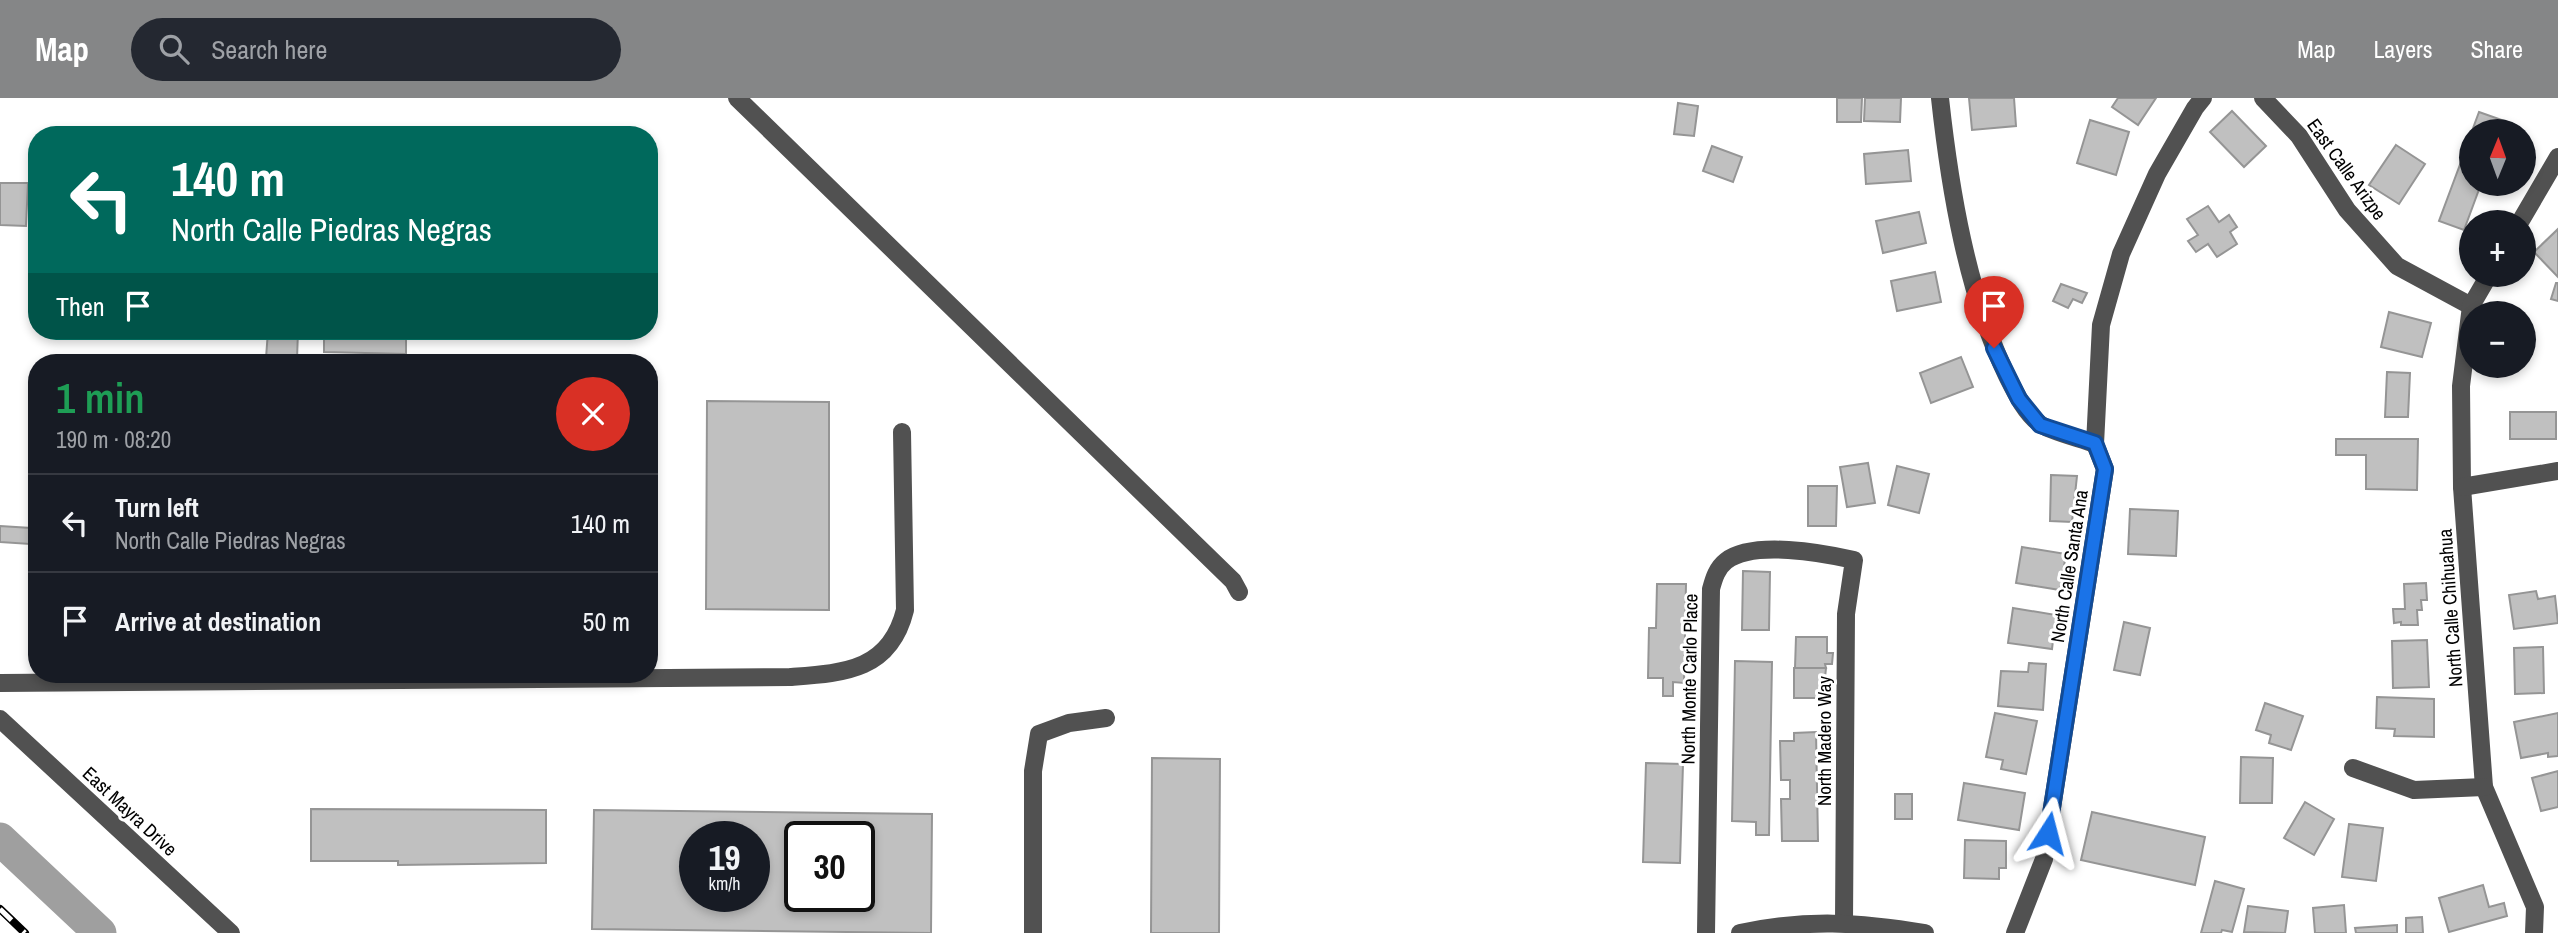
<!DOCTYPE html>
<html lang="en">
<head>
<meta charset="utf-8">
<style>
  :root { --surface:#171b24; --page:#242831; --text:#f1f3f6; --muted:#9ea1a6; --line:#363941; --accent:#858687 }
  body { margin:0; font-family:"Archivo Narrow",sans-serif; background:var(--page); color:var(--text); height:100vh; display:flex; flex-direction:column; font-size:26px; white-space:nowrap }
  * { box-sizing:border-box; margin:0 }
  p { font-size:23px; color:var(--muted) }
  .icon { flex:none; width:38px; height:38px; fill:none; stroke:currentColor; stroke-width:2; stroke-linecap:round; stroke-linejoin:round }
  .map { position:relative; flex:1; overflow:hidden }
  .drawer { position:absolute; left:28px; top:256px; width:630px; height:329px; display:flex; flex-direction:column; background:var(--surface); border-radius:28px; box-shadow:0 4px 10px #0003 }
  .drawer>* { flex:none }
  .hud { position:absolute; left:28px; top:28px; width:630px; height:214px; border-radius:28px; box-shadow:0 4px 10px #0003; background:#00695c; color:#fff; overflow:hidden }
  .needle { width:46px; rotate:1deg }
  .buttons { position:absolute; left:2459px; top:21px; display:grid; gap:14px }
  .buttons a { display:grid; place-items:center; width:77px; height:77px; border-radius:50%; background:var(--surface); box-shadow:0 4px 10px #0003; font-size:35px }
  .speed { position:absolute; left:679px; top:723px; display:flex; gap:14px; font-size:35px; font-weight:700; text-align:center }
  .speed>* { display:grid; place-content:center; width:91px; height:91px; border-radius:50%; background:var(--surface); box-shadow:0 4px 10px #0003; line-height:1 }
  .speed small { font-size:18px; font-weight:400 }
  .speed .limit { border:4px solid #111; border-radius:10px; background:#fff; color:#111 }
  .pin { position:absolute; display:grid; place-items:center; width:60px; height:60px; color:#fff; margin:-72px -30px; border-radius:50% 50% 50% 0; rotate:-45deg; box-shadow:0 0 7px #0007 }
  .pin .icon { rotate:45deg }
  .me { position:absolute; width:77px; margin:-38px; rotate:9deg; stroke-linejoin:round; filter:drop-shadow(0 0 5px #0008) }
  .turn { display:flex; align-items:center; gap:24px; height:147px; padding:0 28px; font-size:32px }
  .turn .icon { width:91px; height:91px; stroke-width:2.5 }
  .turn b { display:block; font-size:49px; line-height:60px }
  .then { display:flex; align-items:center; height:66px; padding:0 28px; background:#0003; gap:14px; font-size:26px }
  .round { display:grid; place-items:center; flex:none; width:74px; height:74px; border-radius:37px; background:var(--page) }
  .head { display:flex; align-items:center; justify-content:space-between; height:119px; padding:0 28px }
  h1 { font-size:42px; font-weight:600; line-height:52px; color:#1e9e55 }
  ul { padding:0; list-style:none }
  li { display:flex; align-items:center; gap:21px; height:98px; padding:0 28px; border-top:2px solid var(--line) }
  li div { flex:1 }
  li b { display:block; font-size:26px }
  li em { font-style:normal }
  header { display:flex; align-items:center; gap:42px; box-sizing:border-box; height:98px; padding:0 35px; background:var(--accent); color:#fff }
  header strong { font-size:33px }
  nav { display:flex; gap:38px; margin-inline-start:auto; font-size:24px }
  .search { width:490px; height:63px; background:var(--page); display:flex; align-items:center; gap:18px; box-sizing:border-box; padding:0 24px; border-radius:38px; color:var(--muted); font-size:26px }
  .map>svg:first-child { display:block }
</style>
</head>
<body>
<header>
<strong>Map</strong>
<div class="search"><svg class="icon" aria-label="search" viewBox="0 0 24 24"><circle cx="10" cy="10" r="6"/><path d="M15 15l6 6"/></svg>Search here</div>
<nav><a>Map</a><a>Layers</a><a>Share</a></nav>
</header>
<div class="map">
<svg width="2558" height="835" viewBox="0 0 2558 835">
  <rect width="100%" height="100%" fill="#fff"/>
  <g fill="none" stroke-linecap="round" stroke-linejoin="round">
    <path stroke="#9f9f9f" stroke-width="33" d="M0,741L100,835"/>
  </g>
  <g fill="#c0c0c0" stroke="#959595" stroke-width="2" fill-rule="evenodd">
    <path d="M1837,0H1862L1861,24H1837Z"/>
    <path d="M1865,0H1901L1900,24L1864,23Z"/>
    <path d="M1969,0H2014L2016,28L1972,32Z"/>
    <path d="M2118,0H2156L2138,27L2112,9Z"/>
    <path d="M1678,5L1698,8L1694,38L1674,36Z"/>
    <path d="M2232,13L2266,48L2244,69L2210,34Z"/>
    <path d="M2479,14L2516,27L2513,33H2472Z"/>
    <path d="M2090,22L2129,34L2116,77L2077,65Z"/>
    <path d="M2471,37V86H2481L2464,132L2439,123Z"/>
    <path d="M2396,47L2425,66L2399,106L2369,87Z"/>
    <path d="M1712,48L1742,59L1733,84L1703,73Z"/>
    <path d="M1908,52L1911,83L1866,86L1864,56Z"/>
    <path d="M0,85H28L26,128L0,127Z"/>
    <path d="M2208,108L2219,124L2229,117L2237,129L2230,134L2237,146L2217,159L2208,146L2196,154L2188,143L2198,137L2187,121Z"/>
    <path d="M1919,114L1926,145L1883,155L1876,123Z"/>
    <path d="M2558,131V179L2534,154Z"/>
    <path d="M1935,174L1941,204L1897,213L1891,183Z"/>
    <path d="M2556,185H2558V203L2551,201Z"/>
    <path d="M2061,186L2087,195L2082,205L2073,201L2068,210L2053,203Z"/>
    <path d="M2389,214L2431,225L2422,259L2381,249Z"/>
    <path d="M268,233H298L297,261L266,260Z"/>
    <path d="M324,233H406V256L324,254Z"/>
    <path d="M1961,259L1973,289L1931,305L1920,275Z"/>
    <path d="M2387,274L2410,275L2408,319H2385Z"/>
    <path d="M707,303L829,304V512L706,511Z"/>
    <rect x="2510" y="314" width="46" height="27"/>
    <path d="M2336,341H2418L2417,392L2366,391V357H2336Z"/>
    <path d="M1868,365L1875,405L1847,409L1840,369Z"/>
    <path d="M1897,368L1929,376L1919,415L1888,407Z"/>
    <path d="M2051,377L2077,378L2072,424L2050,423Z"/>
    <path d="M1808,388H1837L1836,428H1808Z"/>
    <path d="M2130,411L2178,413L2176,458L2128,456Z"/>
    <path d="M0,428L31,430L30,446L0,444Z"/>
    <path d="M2022,449L2066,456L2060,492L2016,485Z"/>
    <path d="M1743,473L1770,474L1769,532H1742Z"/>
    <path d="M2426,485L2427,502H2421L2422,512H2417L2418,527H2401V524L2394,525L2393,511H2405L2404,486Z"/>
    <path d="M1657,486H1686L1684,585L1673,584V598H1663V580H1648L1649,530H1656Z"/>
    <path d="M2536,493L2538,501L2555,498L2558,525L2514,531L2509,497Z"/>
    <path d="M2013,510L2056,517L2052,551L2008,545Z"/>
    <path d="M2124,524L2150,530L2140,577L2114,572Z"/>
    <path d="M1796,539H1827V555H1833L1832,566H1825L1826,570H1795Z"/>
    <path d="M2427,542L2429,589L2393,590L2392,543Z"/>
    <path d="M2543,549L2544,595L2515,596L2514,550Z"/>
    <path d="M1735,563L1772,564L1769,737H1756V724L1732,723Z"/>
    <path d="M2029,565L2046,566L2043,612L1998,608L2001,573L2028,574Z"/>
    <path d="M1794,570H1826L1825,580H1832V597H1824V600H1794Z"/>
    <path d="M2377,599L2434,601V639L2394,638L2395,631L2376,630Z"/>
    <path d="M2265,605L2303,618L2291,652L2269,645L2271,637L2256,632Z"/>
    <path d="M1995,615L2037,623L2026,676L2001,671L2003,662L1986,659Z"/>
    <path d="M2558,615V658L2548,659V655L2521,660L2514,624Z"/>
    <path d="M1816,634L1818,743H1782L1781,701H1790V682H1781L1780,643H1794V635Z"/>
    <path d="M2241,659L2273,660L2272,705H2240Z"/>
    <path d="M1152,660L1220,661L1219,835H1151Z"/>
    <path d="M1646,665L1683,666L1680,765L1643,764Z"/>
    <path d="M2558,673V709L2541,713L2532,680Z"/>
    <path d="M1964,685L2025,695L2019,732L1958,722Z"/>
    <rect x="1895" y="696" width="17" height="25"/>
    <path d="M2305,704L2334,721L2314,757L2284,740Z"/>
    <path d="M311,711L546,712V765L398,767V763H311Z"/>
    <path d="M594,712L932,716L931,835L592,831ZM695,738H754V798H695ZM800,738H859V798H800Z"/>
    <path d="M2092,714L2205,739L2195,787L2081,762Z"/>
    <path d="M2349,726L2383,730L2376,783L2342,779Z"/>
    <path d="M1965,742L2006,743V770H1999V781L1964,780Z"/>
    <path d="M2215,783L2244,791L2232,834L2222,832L2221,835H2201Z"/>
    <path d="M2483,787L2489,809L2504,805L2507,818L2449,834L2439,800Z"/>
    <path d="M2344,807L2346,835H2315L2313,810Z"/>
    <path d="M2248,808L2288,813L2285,835L2244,834Z"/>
    <path d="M2422,819L2423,835H2406V820Z"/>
    <path d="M2397,827V835H2356L2355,830Z"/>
  </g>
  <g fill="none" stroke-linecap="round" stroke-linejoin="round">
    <g stroke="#515151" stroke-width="18">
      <path d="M737,0L1233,483L1239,494"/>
      <path d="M1940,0C1950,92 1967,194 2007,278C2015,294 2025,315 2040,326C2049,333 2082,341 2095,346"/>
      <path d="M2263,0L2299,38L2347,112L2397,168L2471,208"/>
      <path d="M2520,124L2558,59"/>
      <path d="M2489,177L2471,208L2461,288L2462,389L2484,689L2535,809L2534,835"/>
      <path d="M2462,389L2558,373"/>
      <path d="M0,585L790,579C844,575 890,573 905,512L902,334"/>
      <path d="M0,621L231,835"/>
      <path d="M2353,670L2414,692L2484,689"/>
      <path d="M1033,835V673L1039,636L1069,625L1106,620"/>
      <path d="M1706,835L1711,491C1714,480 1717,470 1726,463C1753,442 1823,455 1854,462L1846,516L1844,824"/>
      <path d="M1740,835C1805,821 1860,824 1925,835"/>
      <path d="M2015,835L2044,761L2105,371L2095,346L2101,227L2121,156L2157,76L2195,10L2203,0"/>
    </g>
    <defs>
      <path id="rail" d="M0,811L25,835"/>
    </defs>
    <use href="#rail" stroke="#000" stroke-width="8"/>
    <use href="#rail" stroke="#fff" stroke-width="5" stroke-dasharray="16" stroke-linecap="butt"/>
  </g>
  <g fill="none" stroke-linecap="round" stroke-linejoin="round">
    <defs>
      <path id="route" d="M1994,250L2019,301L2040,327L2095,345L2105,371L2048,735"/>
    </defs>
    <use href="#route" stroke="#114b97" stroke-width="18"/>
    <use href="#route" stroke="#1a73e8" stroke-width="12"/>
  </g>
  <g text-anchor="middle" stroke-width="6" stroke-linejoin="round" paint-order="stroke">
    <g font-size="19" fill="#000" stroke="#fff">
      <text transform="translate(2347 71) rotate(54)" y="7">East Calle Arizpe</text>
      <text transform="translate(2069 468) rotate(-81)" y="7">North Calle Santa Ana</text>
      <text transform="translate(2450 510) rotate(-94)" y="7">North Calle Chihuahua</text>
      <text transform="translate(1689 581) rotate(-89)" y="7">North Monte Carlo Place</text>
      <text transform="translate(1824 643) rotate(-90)" y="7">North Madero Way</text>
      <text transform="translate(130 713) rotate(43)" y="7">East Mayra Drive</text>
    </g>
  </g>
</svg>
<div class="buttons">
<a><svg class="needle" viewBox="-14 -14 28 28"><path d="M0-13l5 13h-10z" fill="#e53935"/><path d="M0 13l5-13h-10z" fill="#9ea1a6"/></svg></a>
<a>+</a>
<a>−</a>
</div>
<div class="speed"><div>19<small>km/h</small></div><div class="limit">30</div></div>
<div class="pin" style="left:1994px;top:250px;background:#d93025"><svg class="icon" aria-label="arrive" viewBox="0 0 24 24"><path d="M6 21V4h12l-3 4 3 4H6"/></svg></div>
<svg class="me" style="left:2048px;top:735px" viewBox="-20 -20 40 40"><path d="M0-17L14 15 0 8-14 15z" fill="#1a73e8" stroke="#fff" stroke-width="4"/></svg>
<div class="hud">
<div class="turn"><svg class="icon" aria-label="left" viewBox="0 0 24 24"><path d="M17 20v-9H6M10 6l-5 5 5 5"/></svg><div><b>140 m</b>North Calle Piedras Negras</div></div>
<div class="then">Then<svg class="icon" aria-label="arrive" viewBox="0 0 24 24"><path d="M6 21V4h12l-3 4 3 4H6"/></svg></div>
</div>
<section class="drawer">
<div class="head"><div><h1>1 min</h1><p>190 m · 08:20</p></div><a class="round" style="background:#d93025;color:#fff"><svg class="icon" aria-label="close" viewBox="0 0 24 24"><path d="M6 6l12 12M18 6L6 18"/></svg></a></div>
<ul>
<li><svg class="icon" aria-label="left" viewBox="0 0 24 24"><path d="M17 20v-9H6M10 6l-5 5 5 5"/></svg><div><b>Turn left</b><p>North Calle Piedras Negras</p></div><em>140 m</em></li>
<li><svg class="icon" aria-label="arrive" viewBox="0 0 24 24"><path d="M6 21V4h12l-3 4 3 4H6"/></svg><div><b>Arrive at destination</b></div><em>50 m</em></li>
</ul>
</section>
</div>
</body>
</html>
